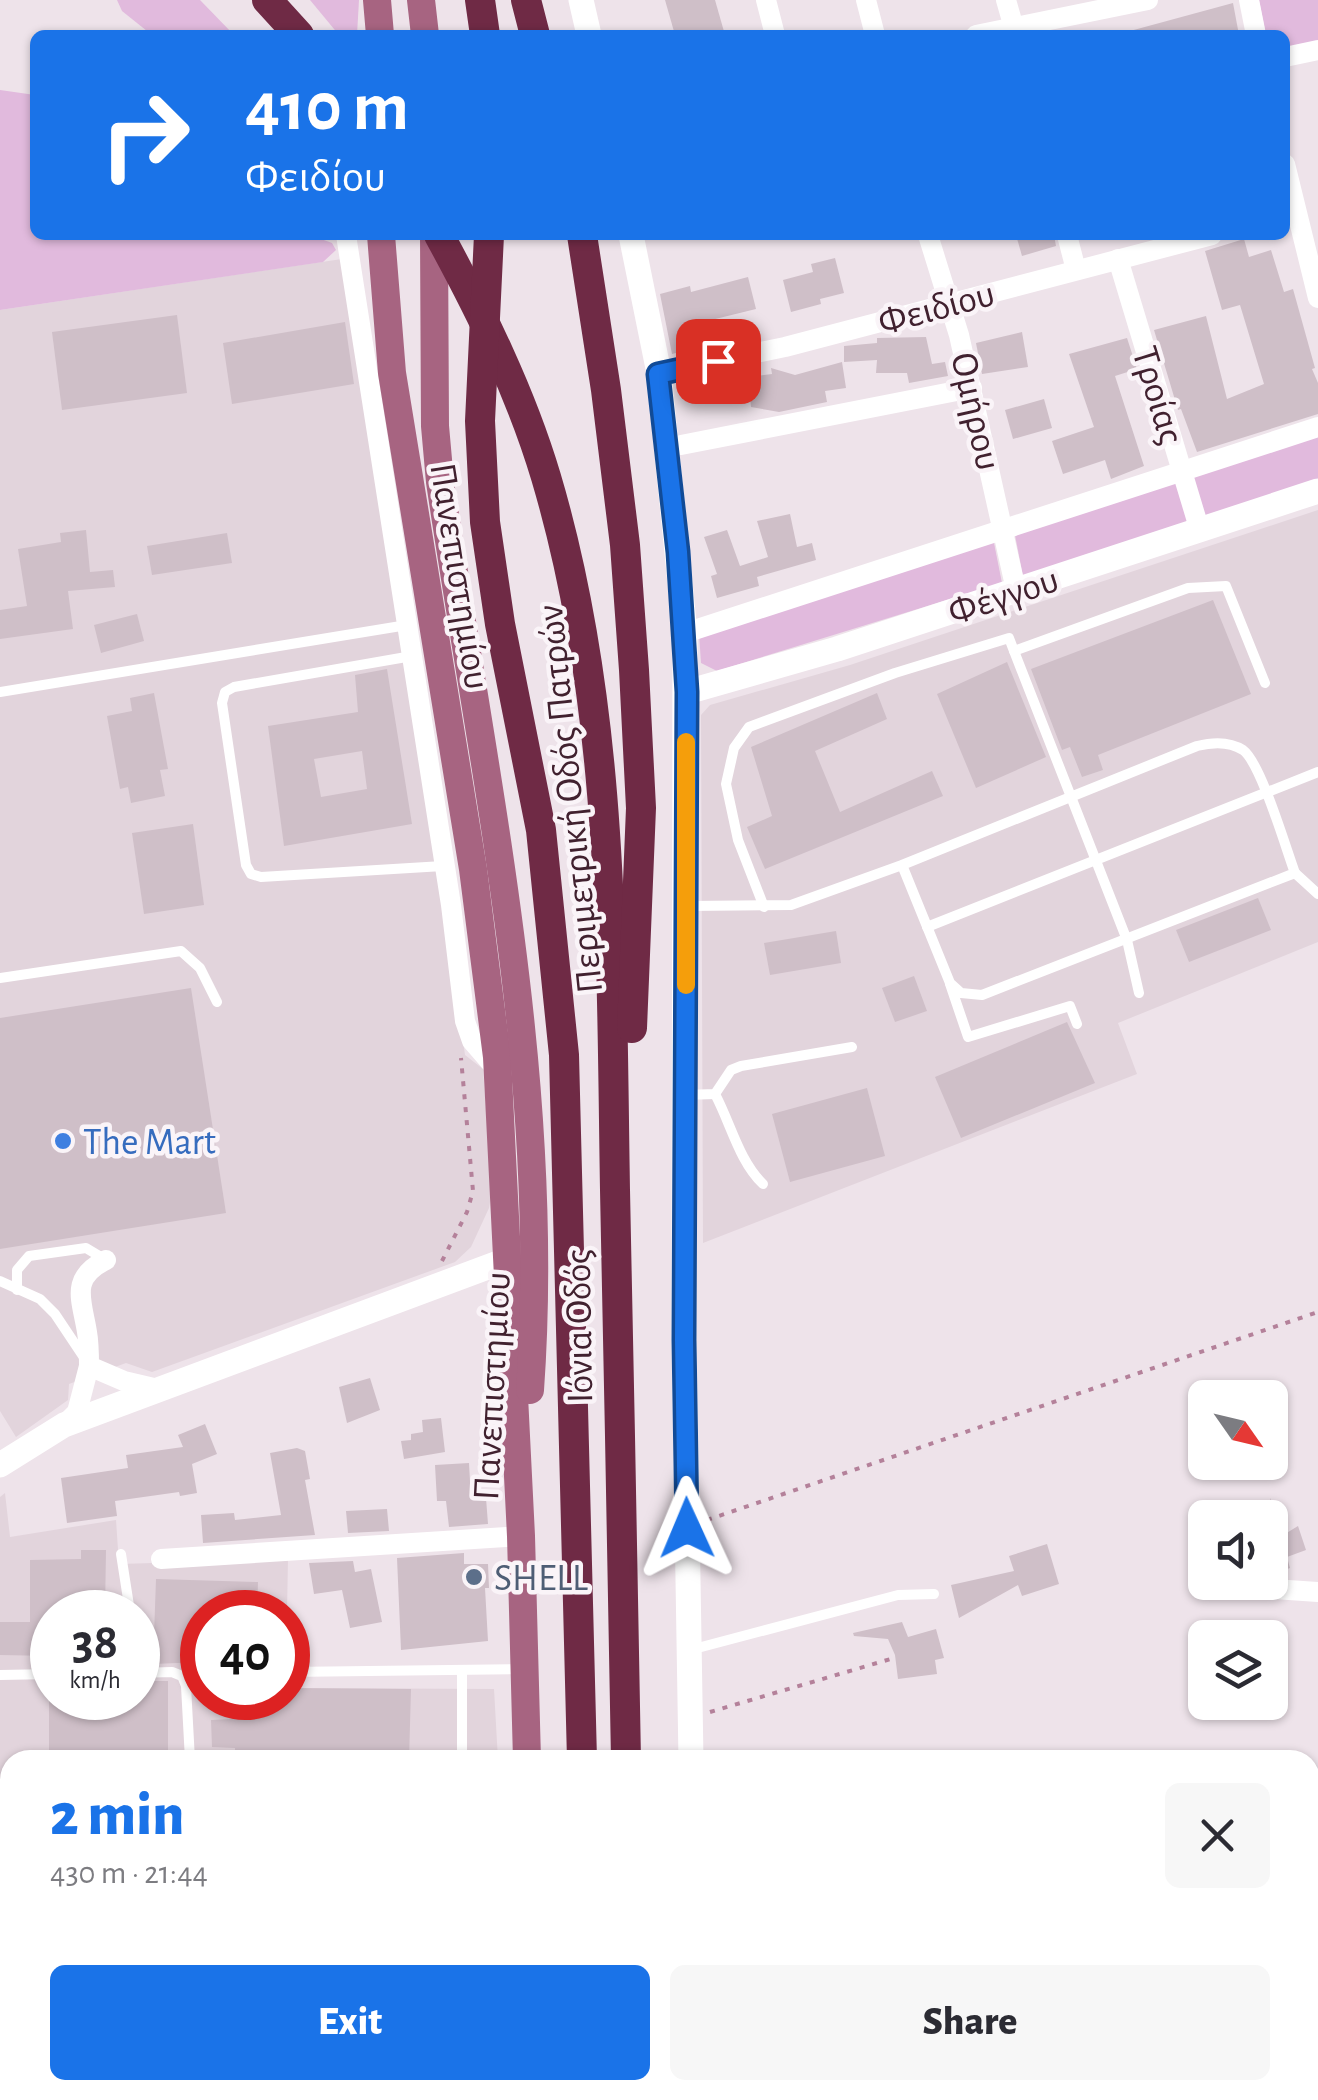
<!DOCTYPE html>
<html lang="en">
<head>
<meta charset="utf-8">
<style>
  :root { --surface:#fff; --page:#f7f7f7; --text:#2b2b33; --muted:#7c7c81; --accent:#1a73e8 }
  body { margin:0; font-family:"Alegreya Sans",sans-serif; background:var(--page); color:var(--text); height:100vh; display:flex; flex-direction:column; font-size:38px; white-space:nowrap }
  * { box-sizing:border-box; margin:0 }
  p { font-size:32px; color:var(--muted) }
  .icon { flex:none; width:55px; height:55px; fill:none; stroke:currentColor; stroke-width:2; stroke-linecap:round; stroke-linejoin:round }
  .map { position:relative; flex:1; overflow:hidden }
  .panel { position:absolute; left:0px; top:1750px; width:1320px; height:350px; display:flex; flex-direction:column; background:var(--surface); border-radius:30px 30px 0 0; box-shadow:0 2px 8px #0004 }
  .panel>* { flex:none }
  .banner { position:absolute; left:30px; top:30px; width:1260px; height:210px; border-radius:15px; box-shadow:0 2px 8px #0004; background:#1a73e8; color:#fff; overflow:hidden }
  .needle { width:65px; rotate:124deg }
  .tools { position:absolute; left:1188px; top:1380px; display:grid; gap:20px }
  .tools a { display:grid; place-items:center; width:100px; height:100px; border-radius:15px; background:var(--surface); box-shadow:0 2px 8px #0004; font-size:50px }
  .speed { position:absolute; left:30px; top:1590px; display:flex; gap:20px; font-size:50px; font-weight:700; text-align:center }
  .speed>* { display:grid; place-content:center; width:130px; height:130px; border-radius:50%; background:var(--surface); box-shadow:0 2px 8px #0004; line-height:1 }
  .speed small { font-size:25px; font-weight:400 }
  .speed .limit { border:15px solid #d22; background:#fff; color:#111 }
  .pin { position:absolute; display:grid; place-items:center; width:85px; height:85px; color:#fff; margin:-42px; border-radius:20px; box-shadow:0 5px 15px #0006 }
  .me { position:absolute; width:110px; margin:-55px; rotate:359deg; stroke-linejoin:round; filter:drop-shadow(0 0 8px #0008) }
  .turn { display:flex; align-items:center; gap:35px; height:210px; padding:0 50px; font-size:45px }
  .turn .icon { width:130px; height:130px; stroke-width:2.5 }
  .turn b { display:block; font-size:70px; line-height:85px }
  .round { display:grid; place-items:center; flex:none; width:105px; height:105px; border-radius:15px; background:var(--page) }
  .headline { display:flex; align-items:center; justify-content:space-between; height:170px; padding:0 50px }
  h1 { font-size:60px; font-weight:800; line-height:75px; color:var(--accent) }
  .primary-button { display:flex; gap:20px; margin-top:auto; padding:20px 50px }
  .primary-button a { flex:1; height:115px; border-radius:15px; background:var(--accent); color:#fff; font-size:40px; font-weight:800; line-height:115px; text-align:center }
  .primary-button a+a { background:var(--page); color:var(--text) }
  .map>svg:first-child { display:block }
</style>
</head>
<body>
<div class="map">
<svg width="1318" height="2100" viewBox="0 0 1318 2100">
  <rect width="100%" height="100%" fill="#eee3ea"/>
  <g fill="#e2d4dc" fill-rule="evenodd">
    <path d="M342,259L408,640L465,1055L483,1069L492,1190L489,1208L471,1247L455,1262L152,1372L126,1363L69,1384L68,1400L16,1437L0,1411V310Z"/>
    <path d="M1318,510V942L1118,1023L1137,1074L703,1243L701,715L710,705L850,665Z"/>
    <path d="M5,1493L10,1537L116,1520L119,1564L288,1559L287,1612H202V1698H288V1688L494,1689L498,1760H10V1900H0V1497ZM52,1612H138V1698H52Z"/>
  </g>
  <g fill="#e1badd">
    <path d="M117,0H200L234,35H152L122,11Z"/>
    <path d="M310,0H359L357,35H339Z"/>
    <path d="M1259,0H1318V42L1285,49V35H1266Z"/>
    <path d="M0,90L35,95V235H310L332,243L336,250L323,262L0,310Z"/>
    <path d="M1318,432V482L1205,519L1190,475Z"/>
    <path d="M1176,481L1189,524L1023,576L1014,530Z"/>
    <path d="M993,538L1002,583L717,671L701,663L699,634Z"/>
  </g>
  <g fill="#cfbfc8" fill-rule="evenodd">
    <path d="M665,0H715L725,35H675Z"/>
    <path d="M1233,3L1239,35H1131L1130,31Z"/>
    <path d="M1016,235H1054L1056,246L1022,256Z"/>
    <path d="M1244,239L1249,257L1271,250L1284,292L1293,289L1315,368L1312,369L1318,383V414L1197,452L1181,409L1178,410L1154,330L1206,316L1227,399L1264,384L1240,305L1222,310L1205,251Z"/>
    <path d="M835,258L844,293L820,299L821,304L791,312L783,280L813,272L811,264Z"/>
    <path d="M748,277L756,309L699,323L704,346L672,354L660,294L690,286L691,292Z"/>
    <path d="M177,315L187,393L62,410L52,332Z"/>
    <path d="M345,322L354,384L232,404L223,343Z"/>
    <path d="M1022,332L1028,367L982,374L976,343Z"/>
    <path d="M926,337L932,364L945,362L948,376L909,383L907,373H876L877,360L844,362V346L877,343V338Z"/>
    <path d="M1127,338L1137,369L1115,376L1144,466L1111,479L1105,460L1063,474L1052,441L1094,427L1069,354Z"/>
    <path d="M842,362L846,388L825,391L827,402L779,412L751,407L748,377L772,374L771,368L795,375Z"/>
    <path d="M1044,399L1052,428L1013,439L1005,410Z"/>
    <path d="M790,514L797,547L812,543L816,560L757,577L759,586L717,598L711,576L717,574L704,537L727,530L740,566L768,557L757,521Z"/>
    <path d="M86,530L90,572L113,570L115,587L68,591L73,629L0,639V610L27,606L18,549L61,542L60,533Z"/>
    <path d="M227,533L232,563L152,575L147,546Z"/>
    <path d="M1213,600L1251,694L1098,755L1103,770L1082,777L1070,747L1062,750L1031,669Z"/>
    <path d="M137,614L144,641L101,653L94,625Z"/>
    <path d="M1007,662L1046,757L976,788L937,694Z"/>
    <path d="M387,669L412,824L284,846L268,726L358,712L355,675ZM362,751L367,789L321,797L314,759Z"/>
    <path d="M154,693L168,769L160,770L165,796L131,803L128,787L120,789L107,716L132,711L130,698Z"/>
    <path d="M877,693L887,719L815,751L840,812L932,771L943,796L765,869L747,827L772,816L751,747Z"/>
    <path d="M193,824L204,905L144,914L132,833Z"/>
    <path d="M1258,898L1271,930L1189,962L1176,930Z"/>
    <path d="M836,931L841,963L770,975L764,943Z"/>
    <path d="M914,976L927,1011L895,1022L882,988Z"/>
    <path d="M191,988L226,1213L0,1249V1018Z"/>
    <path d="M1067,1022L1095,1083L961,1138L935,1077Z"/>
    <path d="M867,1088L885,1156L790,1182L772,1114Z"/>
    <path d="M370,1378L380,1410L347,1423L339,1387Z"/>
    <path d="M441,1418L445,1452L404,1459L401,1441L411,1440V1434L423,1432L422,1420Z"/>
    <path d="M205,1424L217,1454L192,1464L197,1493L180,1496L179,1492L115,1501L117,1516L67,1523L61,1478L128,1468L126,1455L183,1447L178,1435Z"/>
    <path d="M297,1448L305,1451L310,1479L305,1480L315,1535L203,1543L201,1515L234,1513L235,1520L281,1515L270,1453Z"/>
    <path d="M469,1463L471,1499L486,1498L488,1524L449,1527L446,1501H437L435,1465Z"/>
    <path d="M1270,1498L1285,1534L1298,1526L1306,1550L1287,1557L1290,1568L1272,1575Z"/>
    <path d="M387,1509L389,1531L348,1533L346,1511Z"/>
    <path d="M1047,1544L1059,1584L1022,1596L1018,1585L959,1618L951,1585L1014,1571L1009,1556Z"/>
    <path d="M81,1550H106L105,1612H52V1656L0,1655V1622H30V1560L81,1559Z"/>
    <path d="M464,1553V1564H488L489,1588H485L488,1641L401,1650L397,1558Z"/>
    <path d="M353,1561L355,1572L371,1569L382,1622L350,1628L342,1590L314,1594L309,1563Z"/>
    <path d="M156,1579L258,1582L257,1612H202V1662L153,1664Z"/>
    <path d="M902,1622L908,1637L936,1629L944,1658L935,1660L937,1674L898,1679L895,1655L888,1639L854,1636L853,1633Z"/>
    <path d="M153,1681H168V1760H49V1698H138V1683Z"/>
    <path d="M288,1688L411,1689L409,1760H348L347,1751H280V1760H235V1748L212,1747L211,1720L232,1719V1698H288Z"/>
  </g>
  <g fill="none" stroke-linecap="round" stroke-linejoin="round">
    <g stroke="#b4819a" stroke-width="4" stroke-dasharray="5 8" stroke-linecap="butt">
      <path d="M442,1261L467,1212L473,1191L461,1058"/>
      <path d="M707,1520L1318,1312"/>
      <path d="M710,1712L894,1658"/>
    </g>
    <g stroke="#fff" stroke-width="10">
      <path d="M1014,651L1127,940L1139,993"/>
      <path d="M412,656L234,687L225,692L222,703L246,865L251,874L261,877L443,866"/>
      <path d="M0,692L407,625"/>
      <path d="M1295,873L1318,894"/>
      <path d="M688,906L791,905L902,865L1197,746C1213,742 1229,741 1243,750C1261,763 1286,849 1295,873L982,995L961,993L950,983L902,865"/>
      <path d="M764,907L738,840L726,784L734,748L749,727L895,673L1009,638L1014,651L1188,588L1226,586L1265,683"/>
      <path d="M927,927L1318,772"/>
      <path d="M0,978L181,951L200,968L217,1002"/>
      <path d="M950,984L968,1037L1070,1006L1077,1024"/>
      <path d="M715,1094C731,1124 739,1161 763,1184"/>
      <path d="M685,1095L715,1094L731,1070L741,1066L852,1047"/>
      <path d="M0,1281L40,1299L55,1314L85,1359"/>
      <path d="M17,1290V1270L29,1256L86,1248L106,1260"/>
      <path d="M121,1554L130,1612"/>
      <path d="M690,1650L898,1595L934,1594"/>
      <path d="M138,1657L140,1673"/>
      <path d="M462,1670V1760"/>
      <path d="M288,1672L523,1669"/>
      <path d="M138,1673L172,1672L182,1676L186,1686L190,1760"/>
      <path d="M0,1675L52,1674"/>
      <path d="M0,1891L10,1890"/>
    </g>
    <g stroke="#fff" stroke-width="15">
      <path d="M0,1952L10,1959"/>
      <path d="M229,2090L230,2100"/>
    </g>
    <g stroke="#fff" stroke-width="20">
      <path d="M766,0L775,35"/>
      <path d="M866,0L875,35"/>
      <path d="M1006,0L1016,35"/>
      <path d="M1249,0L1256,35"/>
      <path d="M976,35L1148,0"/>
      <path d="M1285,57L1318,50"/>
      <path d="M1285,164L1318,298"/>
      <path d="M346,235L451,905L465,1021L472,1041L498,1071"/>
      <path d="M928,235L959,335L1016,590"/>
      <path d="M1067,235L1076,270"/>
      <path d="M1118,259L1200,531"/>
      <path d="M659,373L785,347L1212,235"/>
      <path d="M681,445L972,388"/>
      <path d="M685,633L1318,427"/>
      <path d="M106,1260C69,1278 82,1300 87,1332C89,1343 89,1355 89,1366L124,1381L158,1389"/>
      <path d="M64,1425L77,1412L89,1366"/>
      <path d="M161,1559L521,1536"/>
      <path d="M1260,1588L1318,1592"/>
      <path d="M1310,1788L1318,1786"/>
    </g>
    <g stroke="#fff" stroke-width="25">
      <path d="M581,0L589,35"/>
      <path d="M631,235L659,373L685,633L684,1339L691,1760"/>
      <path d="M687,692L837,649L1318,491"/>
      <path d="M0,1465L64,1425L525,1253"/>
      <path d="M692,2100V2090"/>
    </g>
    <g stroke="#a76481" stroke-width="28">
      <path d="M377,0L380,35"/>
      <path d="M421,0L425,35"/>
      <path d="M381,235L392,373L473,869L497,1057L521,1536L527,1760"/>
      <path d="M434,235L435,426L440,482C485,784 552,1084 530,1390"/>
      <path d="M534,2090L535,2100"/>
    </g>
    <g stroke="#6f2a45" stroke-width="30">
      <path d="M267,0L299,35"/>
      <path d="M480,0L485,35"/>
      <path d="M526,0L535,35"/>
      <path d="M439,235C481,312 521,393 546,477C615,709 611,951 615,1190C618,1380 624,1570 626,1760"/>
      <path d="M489,235L480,421L485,522L500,624L541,830L564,1055L582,1760"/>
      <path d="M582,235L606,390L625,545L634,670L641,808L632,1028"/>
      <path d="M590,2090V2100"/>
      <path d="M648,2090V2100"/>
      <path d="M622,2100L623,2090"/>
    </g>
  </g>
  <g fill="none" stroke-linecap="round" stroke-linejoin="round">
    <defs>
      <path id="route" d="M687,1528L684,1340L687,692L678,552L658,374L718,361"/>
    </defs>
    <use href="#route" stroke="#114b97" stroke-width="25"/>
    <use href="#route" stroke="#1a73e8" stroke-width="18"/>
    <path stroke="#f59e0b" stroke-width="18" d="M686,985V742"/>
  </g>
  <circle fill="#3f7fe0" stroke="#faf4f8" stroke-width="4" cx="63" cy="1141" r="10"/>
  <circle fill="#5c6f8a" stroke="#faf4f8" stroke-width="4" cx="474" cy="1577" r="10"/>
  <g text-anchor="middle" stroke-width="9" stroke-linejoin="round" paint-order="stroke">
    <g font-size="38" fill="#41212f" stroke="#faf4f8">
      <text transform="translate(936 307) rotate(-15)" y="13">Φειδίου</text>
      <text transform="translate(1159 395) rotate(73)" y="13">Τροίας</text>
      <text transform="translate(977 411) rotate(77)" y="13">Ομήρου</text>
      <text transform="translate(461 576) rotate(81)" y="13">Πανεπιστημίου</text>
      <text transform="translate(1003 595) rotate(-18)" y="13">Φέγγου</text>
      <text transform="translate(569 799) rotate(-96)" y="13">Περιμετρική Οδός Πατρών</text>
      <text transform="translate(578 1326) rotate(-91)" y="13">Ιόνια Οδός</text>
      <text transform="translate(491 1386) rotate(-87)" y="13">Πανεπιστημίου</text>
    </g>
    <g font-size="38" fill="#366cbe" stroke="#faf4f8" text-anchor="start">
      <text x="83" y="1154">The Mart</text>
    </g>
    <g font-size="38" fill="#4e5e75" stroke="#faf4f8" text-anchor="start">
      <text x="494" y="1590">SHELL</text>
    </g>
  </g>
</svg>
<div class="tools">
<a><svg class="needle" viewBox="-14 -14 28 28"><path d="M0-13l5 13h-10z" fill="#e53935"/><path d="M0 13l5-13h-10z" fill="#7c7c81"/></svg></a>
<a><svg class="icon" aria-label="sound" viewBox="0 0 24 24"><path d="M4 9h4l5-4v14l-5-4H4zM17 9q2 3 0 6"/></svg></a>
<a><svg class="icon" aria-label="layers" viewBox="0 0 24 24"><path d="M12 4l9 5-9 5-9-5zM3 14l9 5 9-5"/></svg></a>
</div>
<div class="speed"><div>38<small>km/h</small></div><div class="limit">40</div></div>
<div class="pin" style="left:718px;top:361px;background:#d93025"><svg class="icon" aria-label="arrive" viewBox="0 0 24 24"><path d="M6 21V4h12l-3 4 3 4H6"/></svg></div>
<svg class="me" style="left:687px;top:1528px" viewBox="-20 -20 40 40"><path d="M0-17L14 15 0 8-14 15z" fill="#1a73e8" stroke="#fff" stroke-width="4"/></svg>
<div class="banner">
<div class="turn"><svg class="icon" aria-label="right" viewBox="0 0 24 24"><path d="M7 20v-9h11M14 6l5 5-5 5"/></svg><div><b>410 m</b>Φειδίου</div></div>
</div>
<section class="panel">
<div class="headline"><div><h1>2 min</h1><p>430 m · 21:44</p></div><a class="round"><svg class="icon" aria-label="close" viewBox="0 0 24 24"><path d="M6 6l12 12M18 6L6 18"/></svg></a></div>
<div class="primary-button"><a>Exit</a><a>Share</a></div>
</section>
</div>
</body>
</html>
